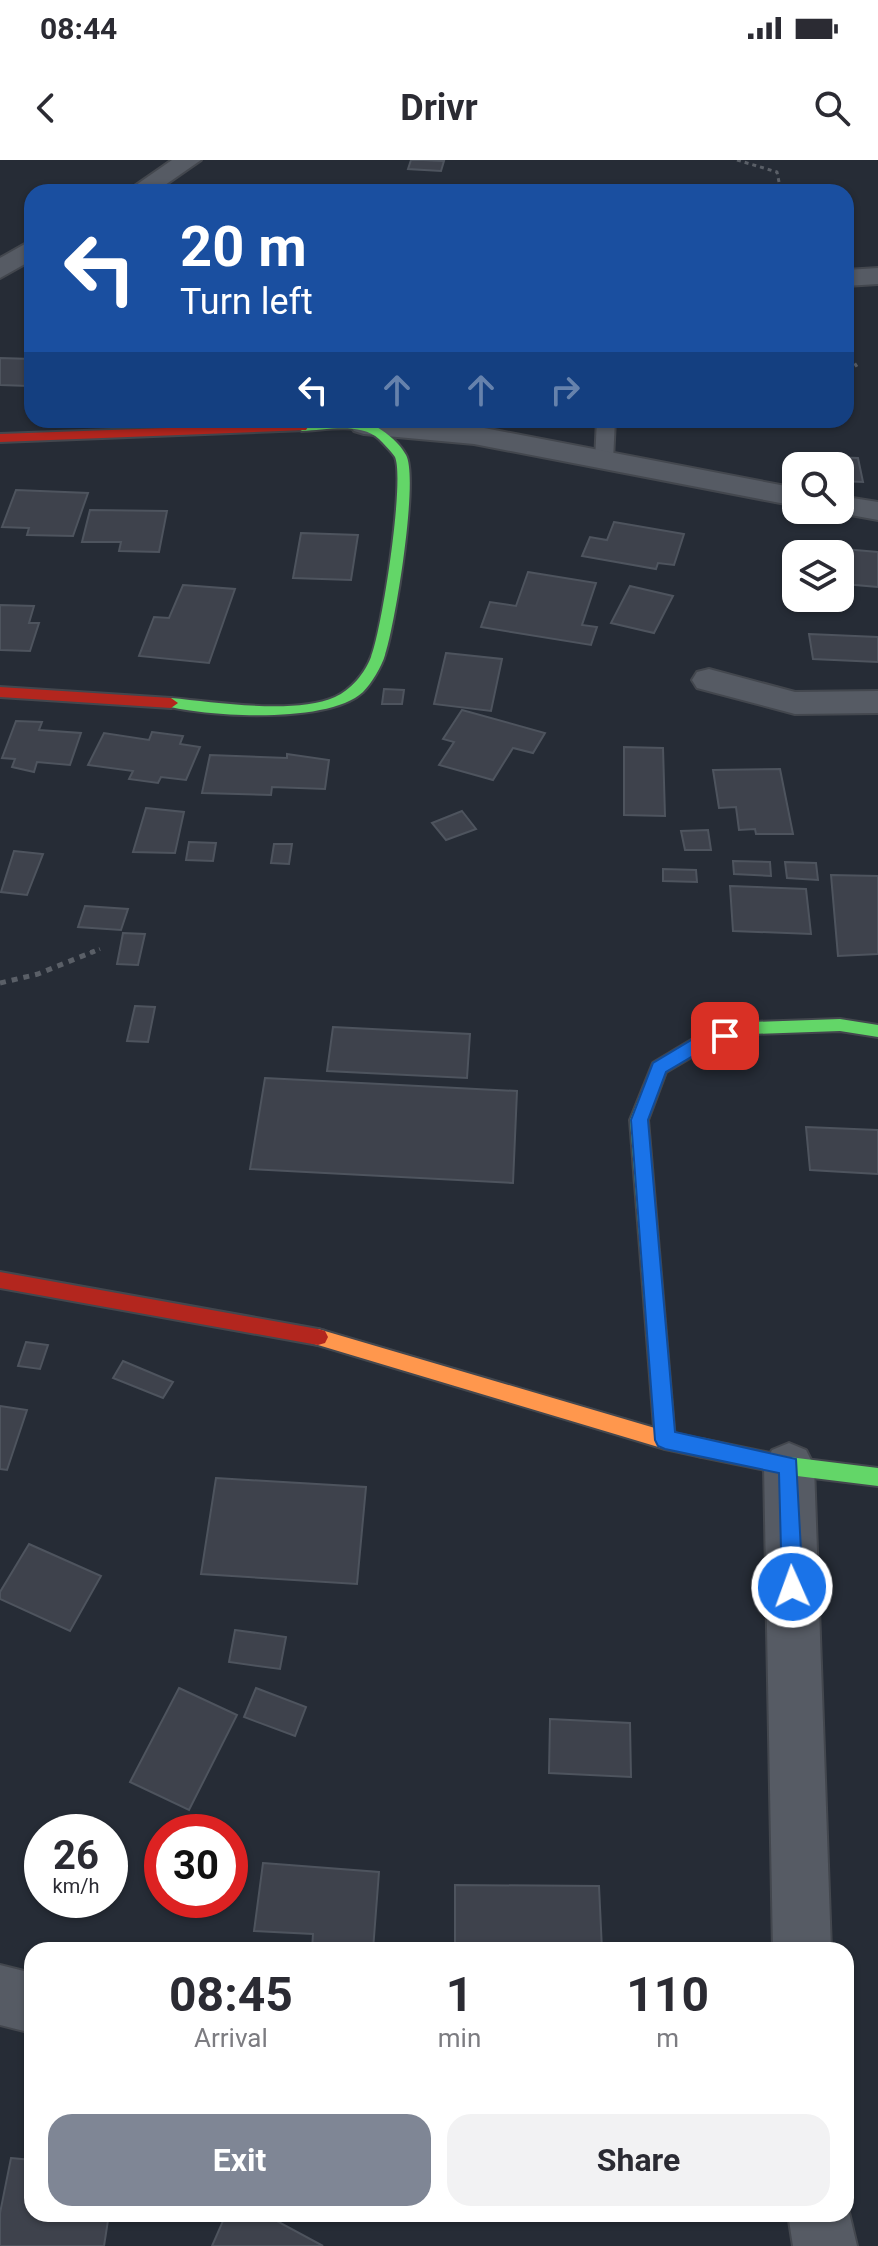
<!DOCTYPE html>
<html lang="en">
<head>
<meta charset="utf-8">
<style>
  :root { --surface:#fff; --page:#f2f2f3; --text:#2b2b33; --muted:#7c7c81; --accent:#7f8695 }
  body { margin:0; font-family:Roboto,sans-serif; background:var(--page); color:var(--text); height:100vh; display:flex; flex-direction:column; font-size:30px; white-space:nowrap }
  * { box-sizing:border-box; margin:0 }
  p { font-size:26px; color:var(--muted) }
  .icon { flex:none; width:44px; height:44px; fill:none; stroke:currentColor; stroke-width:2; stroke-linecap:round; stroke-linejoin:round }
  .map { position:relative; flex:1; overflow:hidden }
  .drawer { position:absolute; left:24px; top:1782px; width:830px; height:280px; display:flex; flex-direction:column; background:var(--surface); border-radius:24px; box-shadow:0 2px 6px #0004 }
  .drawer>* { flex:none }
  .top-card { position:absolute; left:24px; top:24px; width:830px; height:244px; border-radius:24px; box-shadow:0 2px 6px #0004; background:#1a4fa0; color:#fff; overflow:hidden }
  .buttons { position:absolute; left:782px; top:292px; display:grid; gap:16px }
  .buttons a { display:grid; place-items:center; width:72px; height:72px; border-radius:16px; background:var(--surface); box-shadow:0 2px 6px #0004; font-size:40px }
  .speed { position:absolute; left:24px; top:1654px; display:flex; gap:16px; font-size:40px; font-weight:700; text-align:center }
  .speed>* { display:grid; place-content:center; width:104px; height:104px; border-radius:50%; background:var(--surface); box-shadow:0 2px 6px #0004; line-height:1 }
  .speed small { font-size:20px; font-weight:400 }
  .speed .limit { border:12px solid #d22; background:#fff; color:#111 }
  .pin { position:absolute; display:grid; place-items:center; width:68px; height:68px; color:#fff; margin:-34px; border-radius:16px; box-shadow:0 4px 12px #0006 }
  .me { position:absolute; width:88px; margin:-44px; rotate:358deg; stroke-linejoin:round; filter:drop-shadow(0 0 6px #0008) }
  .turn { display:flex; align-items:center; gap:28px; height:168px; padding:0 24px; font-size:36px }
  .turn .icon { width:104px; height:104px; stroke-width:2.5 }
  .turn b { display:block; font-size:56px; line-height:68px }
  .lanes { display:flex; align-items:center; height:76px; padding:0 24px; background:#0003; justify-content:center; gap:40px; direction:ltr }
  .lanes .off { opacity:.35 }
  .eta { display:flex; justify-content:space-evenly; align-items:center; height:136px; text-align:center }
  .eta b { font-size:48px; font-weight:700; line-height:56px }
  .cta { display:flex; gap:16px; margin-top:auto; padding:16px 24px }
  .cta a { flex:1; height:92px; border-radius:24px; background:var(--accent); color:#fff; font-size:32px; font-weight:700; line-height:92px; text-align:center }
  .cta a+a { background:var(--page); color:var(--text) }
  .status { display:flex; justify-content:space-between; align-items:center; height:56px; padding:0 40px; background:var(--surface); direction:ltr }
  .status svg { height:22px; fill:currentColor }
  header { display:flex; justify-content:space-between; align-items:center; height:104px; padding:0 24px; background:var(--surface); font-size:36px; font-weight:700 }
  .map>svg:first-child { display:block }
</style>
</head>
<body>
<div class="status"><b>08:44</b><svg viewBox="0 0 49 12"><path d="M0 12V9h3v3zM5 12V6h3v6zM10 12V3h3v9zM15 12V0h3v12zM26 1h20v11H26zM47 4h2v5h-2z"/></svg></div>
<header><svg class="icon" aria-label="back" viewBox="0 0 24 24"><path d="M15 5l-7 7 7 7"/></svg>Drivr<svg class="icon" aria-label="search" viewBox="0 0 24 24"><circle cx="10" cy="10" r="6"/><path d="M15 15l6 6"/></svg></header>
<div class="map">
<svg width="878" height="2086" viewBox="0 0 878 2086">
  <rect width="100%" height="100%" fill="#262c36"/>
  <g fill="#3e424c" stroke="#4e545e" stroke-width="2">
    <path d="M411,0H423L444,1L441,11L408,9Z"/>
    <path d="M0,198L32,199L29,226L0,225Z"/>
    <path d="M803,296L858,298L863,322L840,321V306H804Z"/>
    <path d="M16,330L88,333L73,376L27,375L29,368L2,367Z"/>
    <path d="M90,350L167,351L159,392L119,391L121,382H82Z"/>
    <path d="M614,362L684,374L674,405L658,403L656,409L582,396L590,377L607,380Z"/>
    <path d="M301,373L358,375L351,420L293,418Z"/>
    <path d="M844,389L878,392V427L844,424Z"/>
    <path d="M528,412L596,423L582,465L597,467L591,485L481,467L490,442L516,446Z"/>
    <path d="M183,425L235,429L209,503L139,496L154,457L169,458Z"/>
    <path d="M630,426L673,436L654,473L611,463Z"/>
    <path d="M0,445L34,446L29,463H39L30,491L0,490Z"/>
    <path d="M809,474L878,477V502L813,499Z"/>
    <path d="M446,493L502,499L491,551L434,544Z"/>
    <path d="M384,529L404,530L402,544H382Z"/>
    <path d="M462,550L545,573L533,593L513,588L493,620L439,605L454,582L443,579Z"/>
    <path d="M16,561L42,562L39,570L81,573L70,605L37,602L34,612L12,607L15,599L2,598Z"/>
    <path d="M152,572L183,576L180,584L200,587L186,620L161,617L158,623L129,619L133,611L88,605L104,573L149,580Z"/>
    <path d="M624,587L663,588L665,656L624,655Z"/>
    <path d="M287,594L329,600L325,629L272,627L271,635L202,633L210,595L287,598Z"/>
    <path d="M780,609L793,674H756L755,669L739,670L736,647L719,648L713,610Z"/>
    <path d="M146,648L184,652L175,693L133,692Z"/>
    <path d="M462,651L476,669L446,680L432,663Z"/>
    <path d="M708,670L711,690H685L681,671Z"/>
    <path d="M189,682L216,683L213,701L186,700Z"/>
    <path d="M274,684H292L289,704L271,703Z"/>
    <path d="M14,691L43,694L27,735L1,732Z"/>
    <path d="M733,701L770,702L771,716L734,714Z"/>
    <path d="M785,702L816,703L818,720L787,718Z"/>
    <path d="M663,709L696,710L697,722L663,721Z"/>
    <path d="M831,715L878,716V794L838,796Z"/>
    <path d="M730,726L806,729L811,774L733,771Z"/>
    <path d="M85,746L128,749L121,770L78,767Z"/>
    <path d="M123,773L145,774L138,805L117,804Z"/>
    <path d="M135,846L155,847L148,882L127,881Z"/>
    <path d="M333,867L470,874L467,918L327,911Z"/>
    <path d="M265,918L517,931L513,1023L250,1009Z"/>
    <path d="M806,967L878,970V1014L810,1010Z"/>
    <path d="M26,1182L48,1185L40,1209L18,1206Z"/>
    <path d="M123,1201L173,1222L163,1238L113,1218Z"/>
    <path d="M0,1246L27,1250L7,1310L0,1309Z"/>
    <path d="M216,1318L366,1327L357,1424L201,1414Z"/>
    <path d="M29,1384L101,1416L70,1471L0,1439V1432Z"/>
    <path d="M235,1470L286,1477L280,1509L229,1502Z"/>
    <path d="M179,1528L237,1555L189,1650L130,1622Z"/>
    <path d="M256,1528L306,1547L295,1576L244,1557Z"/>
    <path d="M550,1559L630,1563L631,1617L549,1613Z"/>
    <path d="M263,1703L379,1712L373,1790H312L313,1774L254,1771Z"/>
    <path d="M455,1725L599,1726L602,1790H455Z"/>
    <path d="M11,1998L32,2000V2054H109L104,2086H0V2053Z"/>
    <path d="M226,2054H264L323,2086H212Z"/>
  </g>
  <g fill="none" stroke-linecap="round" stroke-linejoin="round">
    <defs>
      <path id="lane" d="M597,260H615L613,300L604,305L595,300Z"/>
      <g id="street">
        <path d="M172,0H201L155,32H126Z"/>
        <path d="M32,80V100L0,118V98Z"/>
        <path d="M878,108V124L846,126V110Z"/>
        <path d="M353,260L474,266L796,328V346L474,284L364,274L354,271L349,265Z"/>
        <path d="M840,336L878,342V360L829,351L840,350Z"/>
        <path d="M709,509L795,532L878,531V553L795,554L697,528L692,520L697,512Z"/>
        <path d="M789,1283L806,1290L814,1306L831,1790H773L764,1306L772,1290Z"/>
        <path d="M0,1805L32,1813V1873L0,1865Z"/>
        <path d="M846,2040L857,2086H793L788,2054H846Z"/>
      </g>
      <g id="fast">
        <path d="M364,261C380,267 398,280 406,295C419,319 395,466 385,495C382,506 371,524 363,532C329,564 210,557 166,546V540L171,538C216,542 294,555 335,537C351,530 365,513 371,497C382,470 405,320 395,297C392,292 383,283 379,279C360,262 326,270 302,271L296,267L302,263Z"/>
        <path d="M840,859L878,865V877L840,871L751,874L705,889L666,912L648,960L675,1280L672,1286L665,1289L658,1286L655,1280L630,960L651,908L653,903L693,879L751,862Z"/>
        <path d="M702,1279L789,1297L878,1308V1326L789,1315L702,1297L695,1295L692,1288L695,1281Z"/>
      </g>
      <path id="slow" d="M318,1169L665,1271L709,1281L712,1288L709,1295L702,1297L665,1289L318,1185L311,1183L308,1177L311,1171Z"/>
      <g id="jam">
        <path d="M302,263L308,267L306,270L0,282V274Z"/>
        <path d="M0,527L171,538L178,543L171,548L0,537Z"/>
        <path d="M0,1112L318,1169L325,1171L328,1177L325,1183L318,1185L0,1128Z"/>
      </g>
    </defs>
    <use href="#lane" stroke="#43474e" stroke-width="4"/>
    <use href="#street" stroke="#43474e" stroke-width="4"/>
    <use href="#fast" stroke="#43474e" stroke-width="4"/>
    <use href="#slow" stroke="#43474e" stroke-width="4"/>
    <use href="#jam" stroke="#43474e" stroke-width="4"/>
    <g stroke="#5a5f67" stroke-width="3" stroke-dasharray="4 4" stroke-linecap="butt">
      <path d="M737,0L777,12L781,32"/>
      <path d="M846,190L859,210"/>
    </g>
    <path stroke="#5a5f67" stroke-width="4" stroke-dasharray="5 5" stroke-linecap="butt" d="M90,793L100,789"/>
    <path stroke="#5a5f67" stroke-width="5" stroke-dasharray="6 6" stroke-linecap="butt" d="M0,823L38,814L95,791"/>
    <use href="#lane" fill="#565b64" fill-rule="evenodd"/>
    <use href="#street" fill="#565b64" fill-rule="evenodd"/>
    <use href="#fast" fill="#63d668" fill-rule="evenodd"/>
    <use href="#slow" fill="#ff974d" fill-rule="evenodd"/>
    <use href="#jam" fill="#b3261e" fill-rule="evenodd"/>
  </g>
  <path fill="#1a73e8" stroke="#114b97" stroke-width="2" d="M725,869L731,871V880L705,889L666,912L648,960L675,1272L796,1299L803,1427L800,1434L792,1437L785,1434L782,1427L779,1313L665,1289L658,1286L655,1280L631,960L653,903L693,879Z"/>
</svg>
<div class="buttons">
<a><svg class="icon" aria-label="search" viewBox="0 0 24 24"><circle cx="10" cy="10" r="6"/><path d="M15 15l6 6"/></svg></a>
<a><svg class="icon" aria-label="layers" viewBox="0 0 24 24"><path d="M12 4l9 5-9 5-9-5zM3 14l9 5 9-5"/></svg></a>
</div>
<div class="speed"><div>26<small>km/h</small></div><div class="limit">30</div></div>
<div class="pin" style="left:725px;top:876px;background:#d93025"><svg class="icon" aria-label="arrive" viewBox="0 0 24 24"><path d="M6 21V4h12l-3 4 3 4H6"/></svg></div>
<svg class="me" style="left:792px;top:1427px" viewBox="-20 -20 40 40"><circle r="17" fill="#1a73e8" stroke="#fff" stroke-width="3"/><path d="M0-11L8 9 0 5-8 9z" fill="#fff"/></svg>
<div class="top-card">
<div class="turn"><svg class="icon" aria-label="left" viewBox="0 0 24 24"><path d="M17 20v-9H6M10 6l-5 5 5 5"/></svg><div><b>20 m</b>Turn left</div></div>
<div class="lanes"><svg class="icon" aria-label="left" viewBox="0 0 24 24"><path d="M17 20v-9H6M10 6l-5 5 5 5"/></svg><svg class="icon off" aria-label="ahead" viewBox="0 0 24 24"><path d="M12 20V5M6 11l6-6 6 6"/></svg><svg class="icon off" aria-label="ahead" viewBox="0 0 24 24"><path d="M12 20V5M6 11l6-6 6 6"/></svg><svg class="icon off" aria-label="right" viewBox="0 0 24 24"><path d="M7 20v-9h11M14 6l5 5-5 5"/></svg></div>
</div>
<section class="drawer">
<div class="eta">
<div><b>08:45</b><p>Arrival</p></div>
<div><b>1</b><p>min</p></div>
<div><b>110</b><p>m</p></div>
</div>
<div class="cta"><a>Exit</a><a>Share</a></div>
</section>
</div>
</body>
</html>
